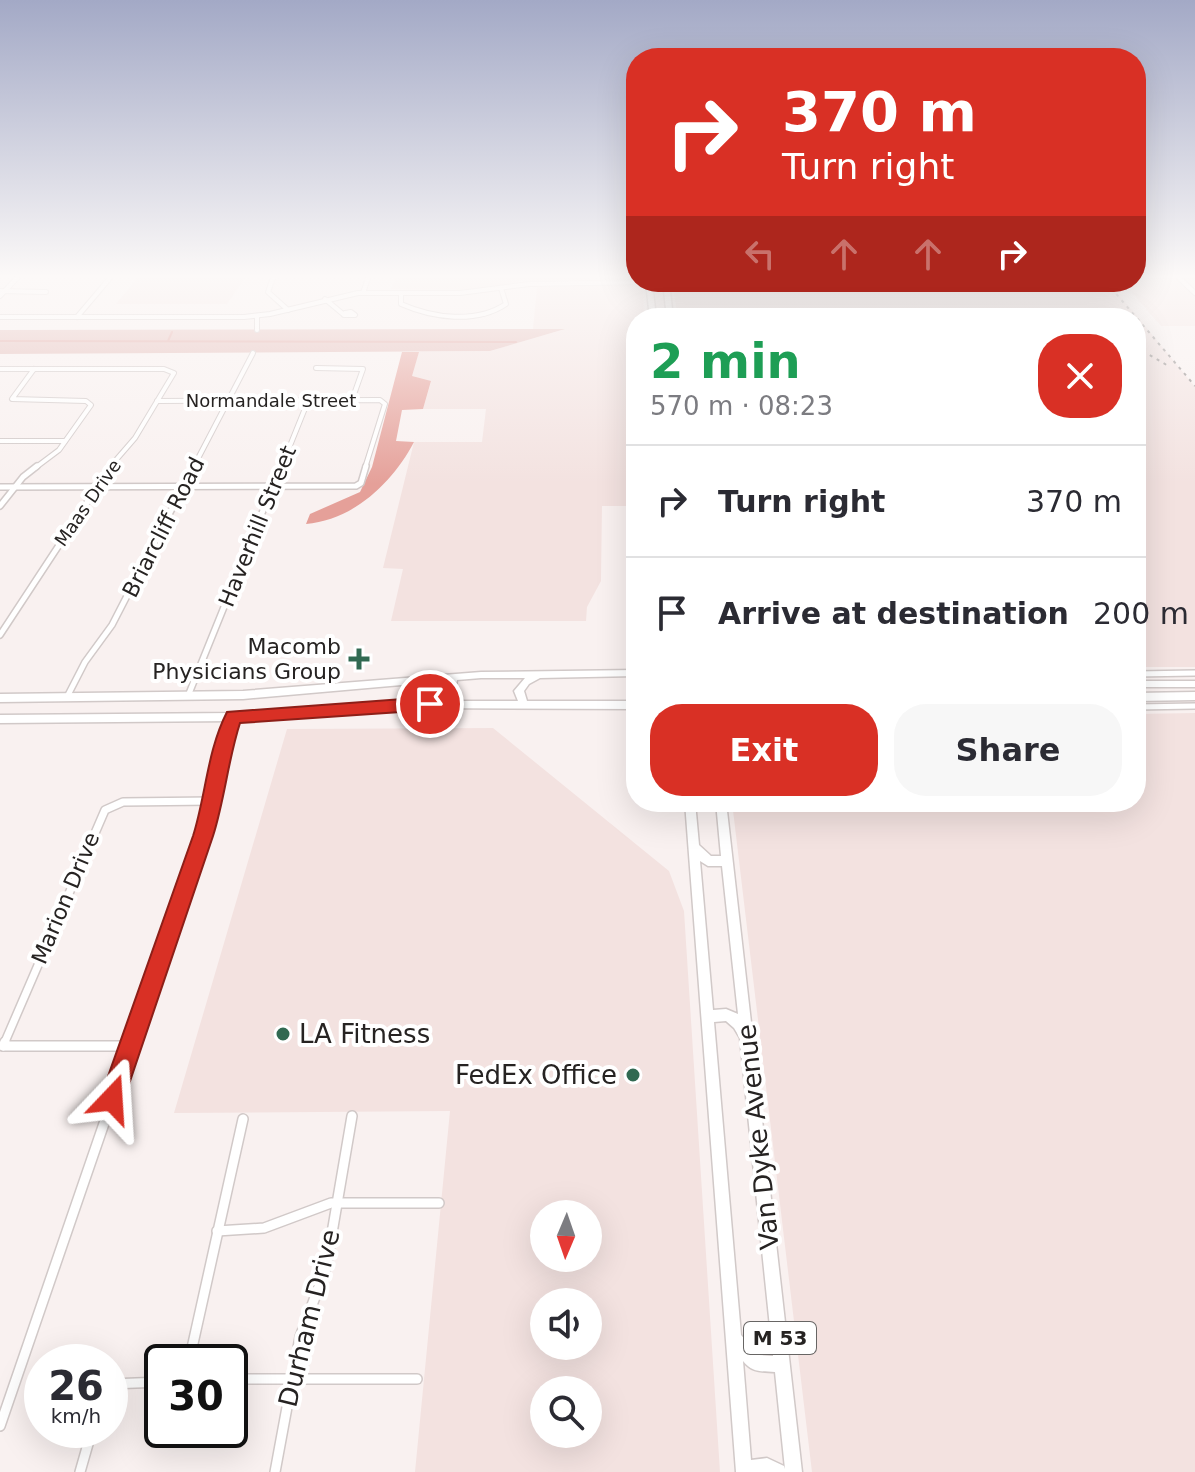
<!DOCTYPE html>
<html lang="en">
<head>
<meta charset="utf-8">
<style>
  :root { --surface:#fff; --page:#f7f7f7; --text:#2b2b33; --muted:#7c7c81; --line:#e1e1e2; --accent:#d93025 }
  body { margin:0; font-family:"DejaVu Sans",sans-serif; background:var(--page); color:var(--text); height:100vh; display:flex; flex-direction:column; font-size:30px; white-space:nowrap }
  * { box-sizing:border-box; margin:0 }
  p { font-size:26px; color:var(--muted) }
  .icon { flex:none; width:44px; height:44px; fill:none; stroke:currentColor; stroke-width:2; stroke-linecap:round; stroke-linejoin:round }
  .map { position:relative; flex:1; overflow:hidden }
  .sheet { position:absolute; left:626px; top:308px; width:520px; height:504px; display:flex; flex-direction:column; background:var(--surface); border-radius:32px; box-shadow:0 8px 32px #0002 }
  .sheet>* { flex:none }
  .top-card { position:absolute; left:626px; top:48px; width:520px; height:244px; border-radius:32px; box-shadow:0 8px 32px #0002; background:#d93025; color:#fff; overflow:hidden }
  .needle { width:52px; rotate:182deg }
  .buttons { position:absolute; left:530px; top:1200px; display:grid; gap:16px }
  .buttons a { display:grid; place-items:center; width:72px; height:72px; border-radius:50%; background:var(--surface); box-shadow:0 8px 32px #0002; font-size:40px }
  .speed { position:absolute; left:24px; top:1344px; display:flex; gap:16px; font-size:40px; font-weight:700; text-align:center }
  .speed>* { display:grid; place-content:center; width:104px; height:104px; border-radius:50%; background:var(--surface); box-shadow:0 8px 32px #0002; line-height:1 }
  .speed small { font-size:20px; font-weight:400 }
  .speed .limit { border:4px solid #111; border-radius:12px; background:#fff; color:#111 }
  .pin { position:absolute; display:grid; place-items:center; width:68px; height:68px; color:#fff; margin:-34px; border:4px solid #fff; border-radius:50%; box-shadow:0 2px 8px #0007 }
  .me { position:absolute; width:88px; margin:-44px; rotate:20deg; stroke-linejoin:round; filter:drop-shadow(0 0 6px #0008) }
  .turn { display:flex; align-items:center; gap:28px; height:168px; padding:0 24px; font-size:36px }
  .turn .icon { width:104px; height:104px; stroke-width:2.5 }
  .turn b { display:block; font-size:56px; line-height:68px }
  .lanes { display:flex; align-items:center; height:76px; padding:0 24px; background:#0003; justify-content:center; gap:40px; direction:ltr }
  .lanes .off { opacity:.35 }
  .round { display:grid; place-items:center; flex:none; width:84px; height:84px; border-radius:32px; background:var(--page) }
  .headline { display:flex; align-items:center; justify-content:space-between; height:136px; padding:0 24px }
  h1 { font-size:48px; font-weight:700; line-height:60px; color:#1e9e55 }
  .button { display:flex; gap:16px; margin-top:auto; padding:16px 24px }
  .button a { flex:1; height:92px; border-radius:32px; background:var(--accent); color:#fff; font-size:32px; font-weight:700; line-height:92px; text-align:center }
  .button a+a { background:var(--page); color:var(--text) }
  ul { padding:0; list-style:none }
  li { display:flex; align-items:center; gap:24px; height:112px; padding:0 24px; border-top:2px solid var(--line) }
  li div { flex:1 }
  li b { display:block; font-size:30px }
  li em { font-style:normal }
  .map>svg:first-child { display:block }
</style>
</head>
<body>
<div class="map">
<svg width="1195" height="1472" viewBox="0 0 1195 1472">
  <rect width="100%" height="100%" fill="#f9f1f0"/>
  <g fill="#f3e2e0" fill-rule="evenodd">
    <path d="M137,278H245L227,304H116Z"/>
    <path d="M396,278H590V280L520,281L472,290L391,289Z"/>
    <path d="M1136,278H1195V326H1161L1123,282H1136Z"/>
    <path d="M672,282H1109L1195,387V667H1136V318H678Z"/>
    <path d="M643,285L644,318H636V506H602L601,581L587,607L586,621H391L403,569L383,568L414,442H482L486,409H423L431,382L411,377L419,352L490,351L562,330L533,329L537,287Z"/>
    <path d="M1195,713V1472H812L732,802H1136V714Z"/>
    <path d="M493,728L669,871L684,911L720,1472H415L450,1111L174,1113L287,729ZM544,1214H588V1258H544ZM544,1302H588V1346H544ZM544,1390H588V1434H544Z"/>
  </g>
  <path fill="#e1b5b1" d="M565,329L490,351L0,354V330Z"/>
  <path fill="#e5a099" d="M402,352H419L412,376L431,381L423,409L402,410L396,441L414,442C393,482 354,520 306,524L310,514L360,492L372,467Z"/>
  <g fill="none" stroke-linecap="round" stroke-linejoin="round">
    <g stroke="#dd9892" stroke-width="2">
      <path d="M0,341L516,342"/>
      <path d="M168,341L172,332"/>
    </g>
    <defs>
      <g id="minor-far3">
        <path d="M273,278L268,292L288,310"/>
        <path d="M1179,278L1195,293"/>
        <path d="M0,291L46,292"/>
        <path d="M363,293L368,278"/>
        <path d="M401,293V304C433,318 476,324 506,304L501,288"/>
        <path d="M0,296L17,278"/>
        <path d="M325,299L343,314"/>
        <path d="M351,312L355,315H344L345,313Z"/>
        <path d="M257,316V330"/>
        <path d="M0,317H244L270,314L358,293H460L529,284L649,282"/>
        <path d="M77,317L110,278"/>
        <path d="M316,368L363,369L352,400"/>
        <path d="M0,369H164L174,373L135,438L109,468"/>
        <path d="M34,369L12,399L86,401L91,405L59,450L35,468"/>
        <path d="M157,401L380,400L385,404L365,468"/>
        <path d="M0,441H65"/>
        <path d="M193,468L253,353"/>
        <path d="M281,468L308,401"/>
      </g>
      <g id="minor-far2">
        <path d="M0,487L356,486L361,483L366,466"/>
        <path d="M0,506L23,477L37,466"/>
        <path d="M0,635L111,466"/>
        <path d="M1136,674L1195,673"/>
        <path d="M188,696L281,466"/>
        <path d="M67,697L85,662L112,625L194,466"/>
        <path d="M1136,707L1195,706"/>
      </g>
      <g id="minor-far1">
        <path d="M4,1044L105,810L123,802L213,801"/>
        <path d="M132,1044L212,808L219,759L233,717"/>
      </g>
      <g id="minor">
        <path d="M3,1046L5,1042"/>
        <path d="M3,1046H131"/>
        <path d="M217,1231L264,1228L331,1203H439"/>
        <path d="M192,1348L243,1119"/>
        <path d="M230,1379H417"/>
        <path d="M110,1384L162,1382"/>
        <path d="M0,1426L132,1042"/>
        <path d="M80,1472L92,1430"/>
        <path d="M275,1472L300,1337L326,1268L352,1116"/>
      </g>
      <g id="primary">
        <path d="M646,282H652L656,318H650Z"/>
        <path d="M663,282H669L673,318H667Z"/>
        <path d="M636,670V676L540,678L529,684L524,691L527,701H636V709L419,708L233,721L0,723V715L233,713L431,700L447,688V681L243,699L0,702V694L243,691L481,672ZM481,678H525L514,691L518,701H444L455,692L457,680Z"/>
        <rect x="1136" y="681" width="59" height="6"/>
        <path d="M1195,692V700L1136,701V693Z"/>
        <path d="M685,802H695L699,845L711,856H721L716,802H726L802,1472H736ZM700,861L708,866H722L738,1014L726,1009L713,1010ZM726,1021L734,1028L740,1038L773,1356L759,1355L741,1335L714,1022ZM743,1361C753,1373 760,1371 775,1372L785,1469L784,1466L767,1458L751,1460Z"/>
      </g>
    </defs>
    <use href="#minor-far3" stroke="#d1c9c8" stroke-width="6"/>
    <use href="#minor-far2" stroke="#d1c9c8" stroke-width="8"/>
    <use href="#minor-far1" stroke="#d1c9c8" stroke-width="10"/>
    <use href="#minor" stroke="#d1c9c8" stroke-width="12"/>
    <use href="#primary" stroke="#d1c9c8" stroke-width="3"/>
    <use href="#minor-far3" stroke="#fff" stroke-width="4"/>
    <use href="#minor-far2" stroke="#fff" stroke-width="5"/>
    <use href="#minor-far1" stroke="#fff" stroke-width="7"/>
    <use href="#minor" stroke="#fff" stroke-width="9"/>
    <use href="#primary" fill="#fff" fill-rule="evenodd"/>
    <g stroke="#847f7e" stroke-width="2" stroke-dasharray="3 5" stroke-linecap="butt">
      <path d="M1106,282L1195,386"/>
      <path d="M1136,347L1170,367"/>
    </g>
  </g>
  <linearGradient id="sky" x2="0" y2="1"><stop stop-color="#a3a9c6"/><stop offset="0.57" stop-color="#fcf9f8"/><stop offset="1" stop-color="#fcf9f8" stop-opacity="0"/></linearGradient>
  <rect width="1195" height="484" fill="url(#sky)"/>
  <path fill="#d93025" stroke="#8d1f18" stroke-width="2" d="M430,697L439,704L430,710L240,723C228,760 225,798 213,836L124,1099L121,1108L112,1111L104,1108L100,1099L193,836C206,795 207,751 227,712Z"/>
  <g fill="#316951" stroke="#fff" stroke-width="3">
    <path d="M355 647h8v8h8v8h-8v8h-8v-8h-8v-8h8z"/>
    <circle cx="283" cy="1034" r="8"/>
    <circle cx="633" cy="1075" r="8"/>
  </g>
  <g text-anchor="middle" stroke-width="8" stroke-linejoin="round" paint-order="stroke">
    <g font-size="18" fill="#262322" stroke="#fff">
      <text x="271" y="407">Normandale Street</text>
      <text transform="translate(88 503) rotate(-55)" y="6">Maas Drive</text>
    </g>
    <rect fill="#fff" stroke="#676564" stroke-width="2" x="744" y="1322" width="72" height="32" rx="6"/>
    <g font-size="20" font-weight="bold" fill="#262322">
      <text x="780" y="1345">M 53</text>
    </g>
    <g font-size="22" fill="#262322" stroke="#fff">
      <text transform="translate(257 526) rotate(-68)" y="8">Haverhill Street</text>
      <text transform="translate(163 527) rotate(-63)" y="8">Briarcliff Road</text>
      <text transform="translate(65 898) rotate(-67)" y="8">Marion Drive</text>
    </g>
    <g font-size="22" fill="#262322" stroke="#fff" text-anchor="end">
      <text x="341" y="654">Macomb<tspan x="341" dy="25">Physicians Group</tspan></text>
    </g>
    <g font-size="26" fill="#262322" stroke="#fff" text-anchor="start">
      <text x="299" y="1043">LA Fitness</text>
      <text x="617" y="1084" text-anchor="end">FedEx Office</text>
    </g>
    <g font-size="26" fill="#262322" stroke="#fff">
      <text transform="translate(758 1137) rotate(-96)" y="9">Van Dyke Avenue</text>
      <text transform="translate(309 1318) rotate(-76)" y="9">Durham Drive</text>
    </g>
  </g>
</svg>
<div class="buttons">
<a><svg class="needle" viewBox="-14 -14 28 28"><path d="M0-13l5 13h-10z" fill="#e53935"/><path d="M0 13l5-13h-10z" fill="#7c7c81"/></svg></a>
<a><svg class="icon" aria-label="sound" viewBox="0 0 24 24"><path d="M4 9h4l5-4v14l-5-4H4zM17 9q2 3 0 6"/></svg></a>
<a><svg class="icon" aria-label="search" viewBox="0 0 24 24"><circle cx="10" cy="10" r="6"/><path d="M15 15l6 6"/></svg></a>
</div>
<div class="speed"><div>26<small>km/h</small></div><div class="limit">30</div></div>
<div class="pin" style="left:430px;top:704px;background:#d93025"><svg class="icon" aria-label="arrive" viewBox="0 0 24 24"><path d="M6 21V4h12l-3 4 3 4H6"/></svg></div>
<svg class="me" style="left:112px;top:1099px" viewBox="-20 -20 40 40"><path d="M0-17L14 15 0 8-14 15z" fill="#d93025" stroke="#fff" stroke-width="4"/></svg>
<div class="top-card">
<div class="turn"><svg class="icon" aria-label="right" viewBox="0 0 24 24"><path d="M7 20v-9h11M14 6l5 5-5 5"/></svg><div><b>370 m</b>Turn right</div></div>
<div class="lanes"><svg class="icon off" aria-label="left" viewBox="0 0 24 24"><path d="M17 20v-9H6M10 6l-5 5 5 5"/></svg><svg class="icon off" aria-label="ahead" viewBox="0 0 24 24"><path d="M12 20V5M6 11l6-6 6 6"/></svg><svg class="icon off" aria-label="ahead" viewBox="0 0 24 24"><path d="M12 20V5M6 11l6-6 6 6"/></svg><svg class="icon" aria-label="right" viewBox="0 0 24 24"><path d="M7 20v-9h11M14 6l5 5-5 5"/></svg></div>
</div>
<section class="sheet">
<div class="headline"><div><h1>2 min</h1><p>570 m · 08:23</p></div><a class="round" style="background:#d93025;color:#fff"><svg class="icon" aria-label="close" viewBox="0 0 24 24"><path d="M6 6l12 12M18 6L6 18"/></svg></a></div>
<ul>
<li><svg class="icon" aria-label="right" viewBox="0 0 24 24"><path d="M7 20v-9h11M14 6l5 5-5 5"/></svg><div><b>Turn right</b></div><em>370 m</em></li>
<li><svg class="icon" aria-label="arrive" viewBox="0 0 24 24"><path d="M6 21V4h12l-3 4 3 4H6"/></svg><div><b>Arrive at destination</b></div><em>200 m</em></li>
</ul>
<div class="button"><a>Exit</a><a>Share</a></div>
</section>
</div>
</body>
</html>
